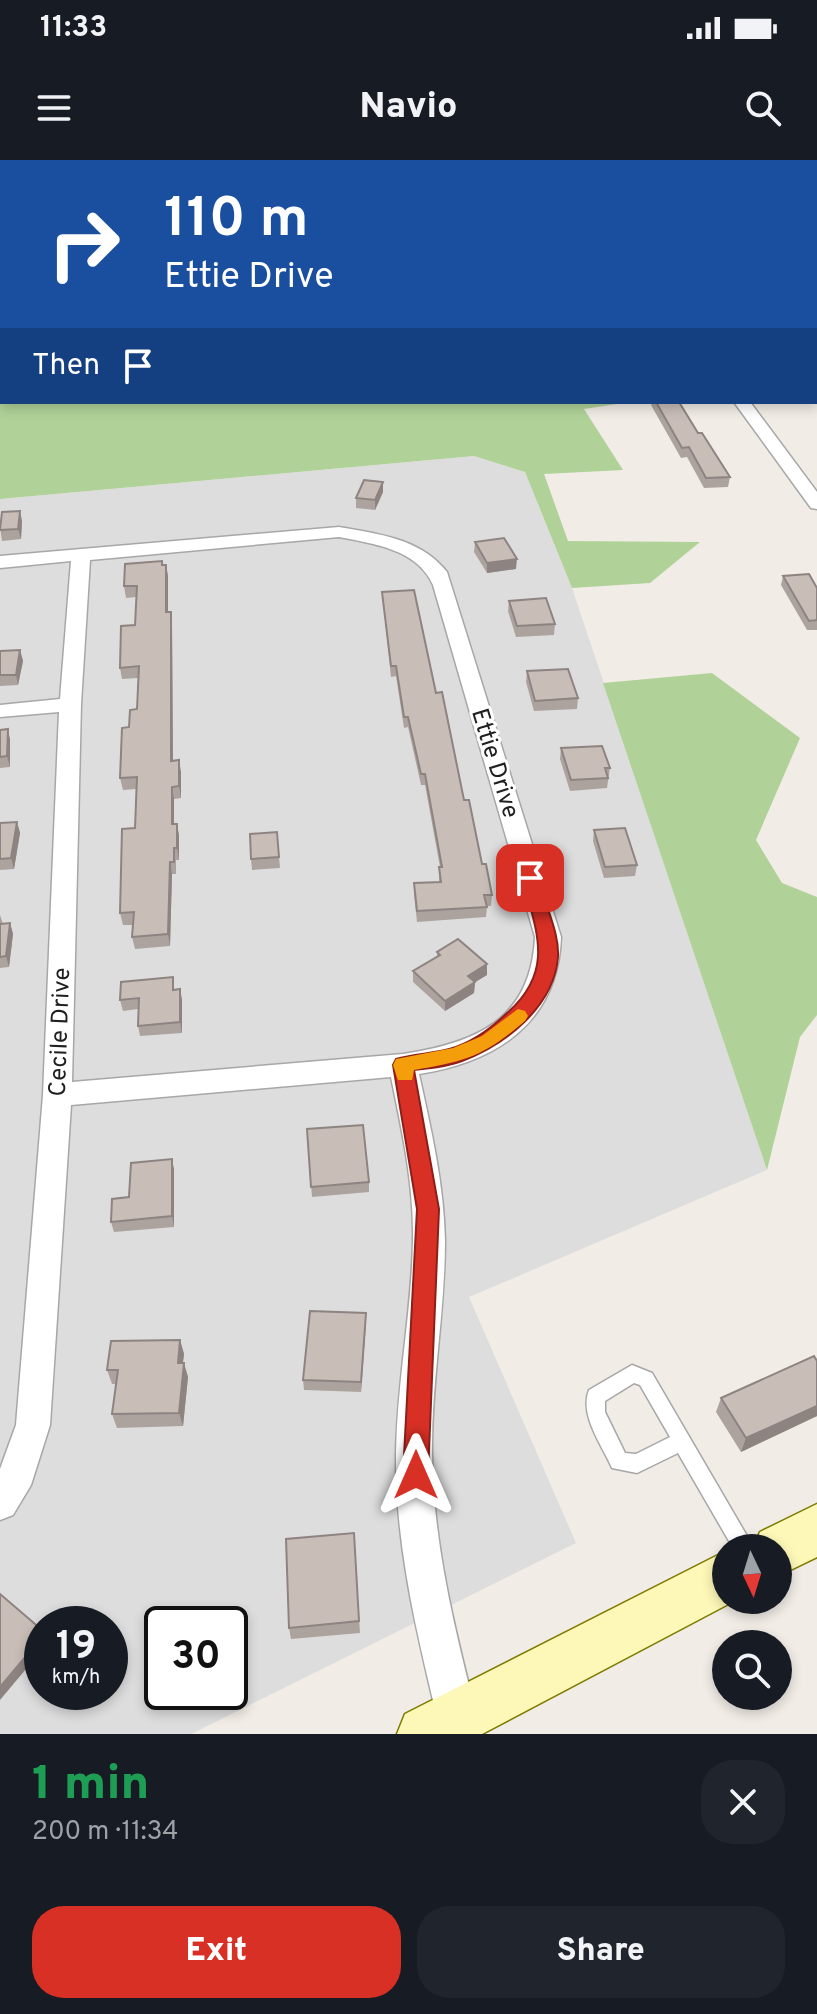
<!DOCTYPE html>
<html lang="en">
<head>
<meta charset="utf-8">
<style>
  :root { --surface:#171b24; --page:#20242c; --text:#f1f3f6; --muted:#9ea1a6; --accent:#d93025 }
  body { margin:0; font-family:Overpass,sans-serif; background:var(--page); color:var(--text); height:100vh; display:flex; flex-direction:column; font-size:30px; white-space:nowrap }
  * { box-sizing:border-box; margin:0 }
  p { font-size:26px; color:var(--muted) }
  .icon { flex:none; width:44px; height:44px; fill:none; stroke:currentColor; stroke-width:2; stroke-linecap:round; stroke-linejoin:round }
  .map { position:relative; height:1574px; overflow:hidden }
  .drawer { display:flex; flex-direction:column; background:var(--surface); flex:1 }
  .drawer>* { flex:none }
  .top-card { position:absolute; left:0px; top:0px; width:818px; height:244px; box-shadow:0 4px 12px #0003; background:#1a4fa0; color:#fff; overflow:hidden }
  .needle { width:52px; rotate:176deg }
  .fabs { position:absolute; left:712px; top:1374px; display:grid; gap:16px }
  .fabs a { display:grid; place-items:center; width:80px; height:80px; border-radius:50%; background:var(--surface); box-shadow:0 4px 12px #0003; font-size:40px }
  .speed { position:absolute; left:24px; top:1446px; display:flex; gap:16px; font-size:40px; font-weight:700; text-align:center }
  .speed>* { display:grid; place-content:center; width:104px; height:104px; border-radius:50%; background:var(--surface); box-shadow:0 4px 12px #0003; line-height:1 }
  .speed small { font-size:20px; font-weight:400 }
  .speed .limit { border:4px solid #111; border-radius:12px; background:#fff; color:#111 }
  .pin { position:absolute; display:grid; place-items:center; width:68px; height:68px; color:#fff; margin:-34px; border-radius:16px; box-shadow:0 4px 12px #0006 }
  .me { position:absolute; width:88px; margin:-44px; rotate:0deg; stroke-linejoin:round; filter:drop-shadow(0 0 6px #0008) }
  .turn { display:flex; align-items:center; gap:28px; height:168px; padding:0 32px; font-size:36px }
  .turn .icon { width:104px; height:104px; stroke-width:2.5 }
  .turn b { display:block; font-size:56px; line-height:68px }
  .then { display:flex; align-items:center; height:76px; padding:0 32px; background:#0003; gap:16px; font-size:30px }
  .round { display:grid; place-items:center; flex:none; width:84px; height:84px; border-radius:32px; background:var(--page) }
  .headline { display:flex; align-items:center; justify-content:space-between; height:136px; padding:0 32px }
  h1 { font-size:48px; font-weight:800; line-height:60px; color:#1e9e55 }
  .primary-button { display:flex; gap:16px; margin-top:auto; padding:16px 32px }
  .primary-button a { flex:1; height:92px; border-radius:32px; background:var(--accent); color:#fff; font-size:32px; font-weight:800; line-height:92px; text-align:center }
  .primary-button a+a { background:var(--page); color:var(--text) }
  .status { display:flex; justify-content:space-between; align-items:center; height:56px; padding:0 40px; background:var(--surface); direction:ltr }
  .status svg { height:22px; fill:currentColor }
  header { display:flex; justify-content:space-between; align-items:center; height:104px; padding:0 32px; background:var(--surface); font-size:36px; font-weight:800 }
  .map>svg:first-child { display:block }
</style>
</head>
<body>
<div class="status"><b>11:33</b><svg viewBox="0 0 49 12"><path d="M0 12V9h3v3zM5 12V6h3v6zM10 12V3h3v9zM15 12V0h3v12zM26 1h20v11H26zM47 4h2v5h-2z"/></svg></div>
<header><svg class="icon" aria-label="menu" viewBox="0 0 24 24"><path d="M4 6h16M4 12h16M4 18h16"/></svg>Navio<svg class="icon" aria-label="search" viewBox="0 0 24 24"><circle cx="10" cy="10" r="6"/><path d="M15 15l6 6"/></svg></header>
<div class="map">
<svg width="817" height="1574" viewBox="0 0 817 1574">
  <rect width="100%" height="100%" fill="#f1ece6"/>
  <path fill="#dedddd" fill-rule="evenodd" d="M474,296L525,312L572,428L767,1010L469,1137L576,1383L191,1574H0V339ZM42,1464H110V1532H42ZM162,1464H230V1532H162Z"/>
  <g fill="#b0d298">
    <path d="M0,219L2,242H630L584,249L623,310L544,314L568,381L700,382L650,423L572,428L525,312L474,296L0,339Z"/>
    <path d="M712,513L800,578L756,680L782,723L817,737V855L800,877L767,1010L603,523Z"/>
  </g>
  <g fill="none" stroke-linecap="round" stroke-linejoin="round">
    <defs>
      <g id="lane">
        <rect x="0" y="132" width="2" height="5"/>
        <path d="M632,1205L652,1213L754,1388H733L678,1293L637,1313L612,1308C602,1285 579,1255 589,1230ZM634,1223L640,1225L670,1277L636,1294L625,1293L605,1252V1241Z"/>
      </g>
      <g id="street">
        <path d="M2,72V80L0,81V73Z"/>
        <path d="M734,242H750L817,332V349L811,348Z"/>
        <path d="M339,367C378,374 420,378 447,412L561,777C558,862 497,902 419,914C431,969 444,1024 445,1081C445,1153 431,1223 432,1294C433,1383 455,1471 477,1557L471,1571L465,1574L443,1571L437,1557C416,1470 395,1382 396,1293C397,1221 412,1151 413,1080C414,1024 402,971 391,917L71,945L50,1265L31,1325L13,1355L0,1360V1309L16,1265L43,935L59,552L0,557V545L60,539L71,401L0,408V396ZM339,377C374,384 417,389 433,425L535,777C531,860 476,883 403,894L72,922L81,544L90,400Z"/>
      </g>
      <g id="secondary">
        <path d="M817,1344V1397L778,1416V1388H753L760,1372Z"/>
        <path d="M726,1391V1440H736L482,1574H397L405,1554Z"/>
      </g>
      <path id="primary" d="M459,0H497L498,2H460Z"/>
      <g id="highway">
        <path d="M622,0H643L620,2Z"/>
        <path d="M659,0H681L683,2H661Z"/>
        <path d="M804,0H817V8L816,2Z"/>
        <rect x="816" y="46" width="1" height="13"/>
      </g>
    </defs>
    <use href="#lane" stroke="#a7a7a7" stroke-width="3"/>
    <use href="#street" stroke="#a7a7a7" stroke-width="3"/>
    <use href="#secondary" stroke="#7d7c00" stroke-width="3"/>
    <use href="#primary" stroke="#9b5500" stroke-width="3"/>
    <use href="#highway" stroke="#e41d79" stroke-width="3"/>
    <use href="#lane" fill="#fff" fill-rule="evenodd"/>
    <use href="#street" fill="#fff" fill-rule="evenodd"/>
    <use href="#secondary" fill="#fdf8b7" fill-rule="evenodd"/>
    <use href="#primary" fill="#ffc89c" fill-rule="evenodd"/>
    <use href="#highway" fill="#ec8aa8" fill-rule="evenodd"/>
  </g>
  <g fill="#ada39e">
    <path d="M652,242H679L698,273L730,317L728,327L704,328L687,297L681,298L651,245Z"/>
    <path d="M383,332L375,350L356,348V338Z"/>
    <path d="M22,361L21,379L2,381L0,367Z"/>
    <path d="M475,382L516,409L487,413L474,392Z"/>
    <path d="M163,405H166L168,416V452L172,463L173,601L181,612V638L174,639V664H177L179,676V700H176V714H172L170,786L135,789L132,777L133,765H123L120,753L135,668L136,629L123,630L120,618L129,567L137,549L138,518L122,519L120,508L135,465L136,437L126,438L124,426Z"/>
    <path d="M783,416L817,428V470H807L781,425Z"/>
    <path d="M382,432L436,533L464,640L492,735L491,746H487L486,757L417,762L414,734V723L439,722V707H440L425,625H421L408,567L404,568L396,516L391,517Z"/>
    <path d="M509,441L555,464L554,475L516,477L508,451Z"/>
    <path d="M20,490L23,501L18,525L0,526V491Z"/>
    <path d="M527,511L578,538L577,549L534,551L526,522Z"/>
    <path d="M8,569L10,580V607L0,608V570Z"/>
    <path d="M561,588L610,608L607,628L570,631L560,599Z"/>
    <path d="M17,662L20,673L14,709L0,710V663Z"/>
    <path d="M594,670L637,705L635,716L604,718L593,681Z"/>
    <path d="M277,672L280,708L252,710L251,699Z"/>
    <path d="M0,755L3,764L10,763L13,774L9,807L0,808Z"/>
    <path d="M437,792L487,815L475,822L474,833L445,851L413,822V811L437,797Z"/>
    <path d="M180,829L182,840V873L140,876L138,866V849L123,851L120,840Z"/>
    <path d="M307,969L369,1022V1032L312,1037Z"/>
    <path d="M174,1009V1067L114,1072L111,1062L129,1037Z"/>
    <path d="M366,1153L361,1232L304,1230L303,1220Z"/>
    <path d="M180,1180L184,1194L183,1203L188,1217L183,1266L117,1268L112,1254L116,1224H112L107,1210Z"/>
    <path d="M817,1201V1256L741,1292L716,1252L721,1238Z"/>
    <path d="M354,1373L360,1473L291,1479L289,1468Z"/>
  </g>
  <g fill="#8d8481">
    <path d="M383,322V332L375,350V340Z"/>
    <path d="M20,351L22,361L21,379L18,369Z"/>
    <path d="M517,399L516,409L487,413V403Z"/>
    <path d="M166,405L168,416V464L166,452Z"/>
    <path d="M171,452L172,463L173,613L171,601Z"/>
    <path d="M20,490L23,501L18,525L16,515Z"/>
    <path d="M8,569L10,580V607L7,596Z"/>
    <path d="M179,600L181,612V638L179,626Z"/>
    <path d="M172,627L174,639V676L172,664Z"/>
    <path d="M17,662L20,673L14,709L11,698Z"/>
    <path d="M177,664L179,676V700L177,688Z"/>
    <path d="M170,702L172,714L170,786L168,774Z"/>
    <path d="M10,763L13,774L9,807L6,796Z"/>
    <path d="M487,804V815L467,827L468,816Z"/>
    <path d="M475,822L474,833L445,851V841Z"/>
    <path d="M180,829L182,840V873L180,862Z"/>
    <path d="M172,999L174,1009V1067L172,1056Z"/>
    <path d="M366,1153V1163L361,1232V1222Z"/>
    <path d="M180,1180L184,1194L181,1217L178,1203Z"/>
    <path d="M184,1203L188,1217L183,1266L179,1253Z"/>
    <path d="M817,1246V1256L741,1292L746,1278Z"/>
    <path d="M42,1477V1490L0,1540V1527Z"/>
  </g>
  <g fill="#c9bdb8" stroke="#8d8481" stroke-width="2">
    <path d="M816,78L817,79V129L816,128Z"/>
    <path d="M656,242H679L698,273H702L730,317L706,318L689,287L682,288Z"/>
    <path d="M364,320L383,322L375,340L356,338Z"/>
    <path d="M20,351L18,369L0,370L2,352Z"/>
    <path d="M504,378L517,399L487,403L475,382Z"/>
    <path d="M162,401V405H166V452H171V601L179,600V626L172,627V664H177V688H174V702H170L168,774L132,777L134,752L120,753L122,669L135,668L137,617L120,618L122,568L129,567L130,550L137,549L139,506L120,508L121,466L135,465L137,426H124L125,404Z"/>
    <path d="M809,414L817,428V460L809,461L783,416Z"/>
    <path d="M414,430L436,533L442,532L464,640H469L482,704H486L492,735H484L487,747L417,751L414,723L441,722L439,707H442L425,614H421L408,557H404L396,506H391L382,432Z"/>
    <path d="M546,438L555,464L517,466L509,441Z"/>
    <path d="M20,490L16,515H0V491Z"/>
    <path d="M568,509L578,538L535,541L527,511Z"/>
    <path d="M8,569L7,596L0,597V570Z"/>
    <path d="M602,586L610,608H605L608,618L571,620L561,588Z"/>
    <path d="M17,662L11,698L0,699V663Z"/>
    <path d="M625,668L637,705L605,707L594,670Z"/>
    <path d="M277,672L279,697L251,699L250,674Z"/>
    <path d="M10,763L6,796L0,797V764Z"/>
    <path d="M458,779L487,804L468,816L475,822L445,841L413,811L440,795L437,792Z"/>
    <path d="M173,817V830L180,829V862L138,866L139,838L120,840L121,822Z"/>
    <path d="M363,965L369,1022L311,1027L307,969Z"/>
    <path d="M172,999V1056L111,1062L112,1039L129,1037L131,1003Z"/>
    <path d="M310,1151L366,1153L361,1222L303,1220Z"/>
    <path d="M180,1180L178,1203H184L179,1253L112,1254L118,1210H107L111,1181Z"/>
    <path d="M814,1196L817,1201V1246L746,1278L721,1238Z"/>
    <path d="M354,1373L359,1461L289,1468L286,1379Z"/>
    <path d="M0,1434L42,1470V1477L0,1527Z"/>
  </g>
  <path fill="#d93025" stroke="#8d1f18" stroke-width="2" d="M530,712C543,716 545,737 548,749C553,764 559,781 558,797C554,847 505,885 462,901C447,907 430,908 414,910L439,1049L428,1315L424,1324L416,1328L407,1324L403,1315L417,1049L393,905L396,899C415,893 437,894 456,887C477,879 491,868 507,853C555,811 537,772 522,718Z"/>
  <path fill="#f59e0b" d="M518,849L525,851L528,856L525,861C484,896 467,901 414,910L412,920H398L393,905L396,899L453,888L482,876Z"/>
  <g text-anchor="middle" stroke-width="6" stroke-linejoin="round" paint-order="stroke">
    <g font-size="24" fill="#202020" stroke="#fff">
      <text transform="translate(496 603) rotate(73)" y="8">Ettie Drive</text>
      <text transform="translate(59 872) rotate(-88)" y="8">Cecile Drive</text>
    </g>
  </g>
</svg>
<div class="fabs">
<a><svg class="needle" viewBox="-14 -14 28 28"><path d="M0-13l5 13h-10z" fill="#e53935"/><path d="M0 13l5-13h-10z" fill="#9ea1a6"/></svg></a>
<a><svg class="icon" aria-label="search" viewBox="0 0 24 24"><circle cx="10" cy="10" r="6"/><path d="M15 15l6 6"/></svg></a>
</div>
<div class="speed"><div>19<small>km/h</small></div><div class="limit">30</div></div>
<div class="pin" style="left:530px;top:718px;background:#d93025"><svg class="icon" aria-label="arrive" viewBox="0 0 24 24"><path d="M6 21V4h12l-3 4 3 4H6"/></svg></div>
<svg class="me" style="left:416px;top:1315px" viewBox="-20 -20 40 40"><path d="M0-17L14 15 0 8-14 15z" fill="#d93025" stroke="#fff" stroke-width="4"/></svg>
<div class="top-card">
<div class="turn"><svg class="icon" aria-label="right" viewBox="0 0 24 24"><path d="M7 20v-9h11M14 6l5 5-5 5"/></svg><div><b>110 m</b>Ettie Drive</div></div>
<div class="then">Then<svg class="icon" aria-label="arrive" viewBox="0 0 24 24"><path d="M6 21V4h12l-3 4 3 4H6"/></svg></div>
</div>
</div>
<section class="drawer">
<div class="headline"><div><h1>1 min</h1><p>200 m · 11:34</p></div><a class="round"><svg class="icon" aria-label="close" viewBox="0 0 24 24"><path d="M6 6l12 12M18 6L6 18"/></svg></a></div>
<div class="primary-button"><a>Exit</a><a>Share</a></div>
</section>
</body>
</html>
